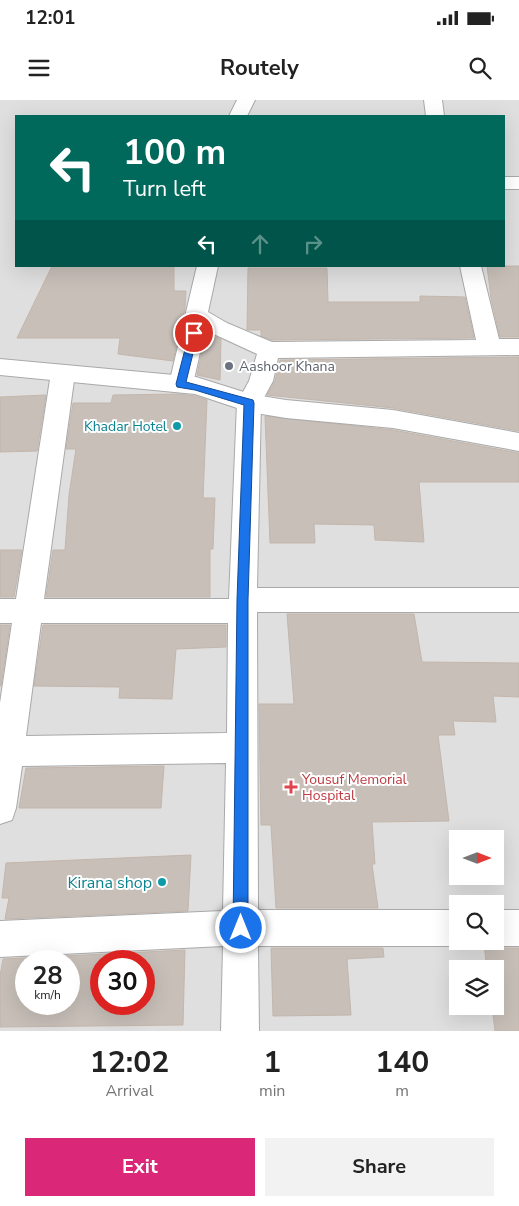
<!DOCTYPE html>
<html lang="en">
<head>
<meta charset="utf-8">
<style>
  :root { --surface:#fff; --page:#f2f2f2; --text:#222; --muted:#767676; --accent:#db2777 }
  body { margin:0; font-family:"Nunito Sans",sans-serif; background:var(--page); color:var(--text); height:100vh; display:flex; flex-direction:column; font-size:19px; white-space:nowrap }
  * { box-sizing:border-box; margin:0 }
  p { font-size:16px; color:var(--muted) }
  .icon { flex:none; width:28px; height:28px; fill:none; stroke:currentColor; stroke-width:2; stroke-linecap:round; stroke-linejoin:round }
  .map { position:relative; height:931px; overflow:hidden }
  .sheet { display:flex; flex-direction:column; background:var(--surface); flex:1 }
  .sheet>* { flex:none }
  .top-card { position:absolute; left:15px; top:15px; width:490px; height:152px; border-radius:0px; box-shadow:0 5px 20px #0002; background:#00695c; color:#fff; overflow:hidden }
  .needle { width:32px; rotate:90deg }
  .controls { position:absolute; left:449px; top:730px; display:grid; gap:10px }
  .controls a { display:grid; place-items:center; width:55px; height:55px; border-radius:0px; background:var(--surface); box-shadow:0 5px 20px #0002; font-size:25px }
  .speed { position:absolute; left:15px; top:850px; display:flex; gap:10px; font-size:25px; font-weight:700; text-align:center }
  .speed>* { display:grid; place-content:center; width:65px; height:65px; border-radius:50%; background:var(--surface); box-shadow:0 5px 20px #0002; line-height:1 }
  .speed small { font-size:12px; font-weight:400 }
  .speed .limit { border:8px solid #d22; background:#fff; color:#111 }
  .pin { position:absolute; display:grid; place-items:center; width:42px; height:42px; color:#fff; margin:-21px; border:2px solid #fff; border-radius:50%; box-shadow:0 1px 5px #0007 }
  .me { position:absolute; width:55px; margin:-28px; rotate:0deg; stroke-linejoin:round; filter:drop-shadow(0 0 4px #0008) }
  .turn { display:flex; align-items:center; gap:18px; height:105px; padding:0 25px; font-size:22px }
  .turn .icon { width:65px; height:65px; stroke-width:2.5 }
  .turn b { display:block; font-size:35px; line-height:42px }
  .lanes { display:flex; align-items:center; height:48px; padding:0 25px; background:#0003; justify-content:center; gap:25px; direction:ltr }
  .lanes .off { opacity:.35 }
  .eta { display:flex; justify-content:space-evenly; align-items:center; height:85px; text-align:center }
  .eta b { font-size:30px; font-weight:700; line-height:35px }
  .action { display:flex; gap:10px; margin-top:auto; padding:10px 25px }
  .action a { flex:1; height:58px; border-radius:0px; background:var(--accent); color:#fff; font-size:20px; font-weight:700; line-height:58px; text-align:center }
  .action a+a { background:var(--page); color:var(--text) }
  .status { display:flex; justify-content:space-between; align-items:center; height:35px; padding:0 25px; background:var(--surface); direction:ltr }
  .status svg { height:14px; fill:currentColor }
  header { display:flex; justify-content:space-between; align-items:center; height:65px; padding:0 25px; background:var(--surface); font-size:22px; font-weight:700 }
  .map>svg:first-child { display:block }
</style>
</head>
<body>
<div class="status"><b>12:01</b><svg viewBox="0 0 49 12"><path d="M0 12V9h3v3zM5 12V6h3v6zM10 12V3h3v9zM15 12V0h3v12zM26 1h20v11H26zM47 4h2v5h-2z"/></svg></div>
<header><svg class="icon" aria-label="menu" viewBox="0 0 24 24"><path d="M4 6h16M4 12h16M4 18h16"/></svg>Routely<svg class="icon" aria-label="search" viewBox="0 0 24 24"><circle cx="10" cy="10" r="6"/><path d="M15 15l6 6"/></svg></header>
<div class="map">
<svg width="519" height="931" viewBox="0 0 519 931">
  <rect width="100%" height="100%" fill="#f2efe9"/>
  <path fill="#e0dfdf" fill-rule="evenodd" d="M0,0H519V931H0ZM16,16H504V166H16ZM458,739H495V776H458ZM458,804H495V841H458ZM26,861H69V904H26ZM101,861H144V904H101ZM458,869H495V906H458Z"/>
  <g fill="#c7bfb8" stroke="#c4b6ab" fill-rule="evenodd">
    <path d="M52,166H174V191H186L185,208L173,261L118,254L120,238H17Z"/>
    <path d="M487,166H519V237H500L491,198Z"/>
    <path d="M248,168H327L328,202H420V196L465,197L474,238L272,240L261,236V230H247Z"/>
    <path d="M206,233L221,239L220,280L197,275Z"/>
    <path d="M519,257V331L393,308L267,295L275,281L280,260Z"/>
    <path d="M179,294L195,296L207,300L203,398H215L213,449H210V497H46L53,450H65L69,395L76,349H66L73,303H111L113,295Z"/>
    <path d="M46,295L37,351L0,352V297Z"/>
    <path d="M265,316L393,330L519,353V382H419L424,442L375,440L374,425L314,424L315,443H270Z"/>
    <path d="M0,450H22L14,497H0Z"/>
    <path d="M287,514H414L422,562L519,563V597L493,596L496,622L453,621L455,635H438L449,721L372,722L375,764H372L378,808H276L271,725H261L259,604H294Z"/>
    <path d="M0,525H10L1,586H0Z"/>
    <path d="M43,525H226V547L176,549L172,599L119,598L120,587L34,586Z"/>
    <path d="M164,666L161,708H19L26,668Z"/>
    <path d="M191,755L188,811L5,819L9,798H2L6,763Z"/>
    <path d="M484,844L495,848H519V931H495L492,906H495V869H487Z"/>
    <path d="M271,848H383L384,857L347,859L351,915L273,916Z"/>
    <path d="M185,850L183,925L0,927V876L3,859ZM26,861H69V904H26ZM101,861H144V904H101Z"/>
  </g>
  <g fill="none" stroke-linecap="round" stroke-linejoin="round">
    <defs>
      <g id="minor">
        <path d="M237,0H255L247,16H229Z"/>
        <path d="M424,0H442L444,16H426Z"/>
        <rect x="504" y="77" width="15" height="12"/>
        <path d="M197,166H218L208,212L227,223L272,242L476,240L460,166H481L499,239H519V255L278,258L273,281L261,303L257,488H519V512H257L258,810H458V841H469L458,846H258L259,931H221L223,846L0,857V821L223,811L226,663L22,666L16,708L12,720L0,724V603L12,523H0V499H16L51,273L55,267L63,265L71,267L75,273L44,499H229L237,303L249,281L257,254L205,230L193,284L189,290L181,292L173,290L169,284ZM41,523H228L227,633L26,636Z"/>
        <path d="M495,810H519V846H495L484,841H495Z"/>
      </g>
      <path id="tertiary" d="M0,259L196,277L250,294L286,300L393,310L519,333V351L393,328L286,318L249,312L195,294L0,275Z"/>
    </defs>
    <use href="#minor" stroke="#a9a9a9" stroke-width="2"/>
    <use href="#tertiary" stroke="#a9a9a9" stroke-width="2"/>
    <use href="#minor" fill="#fff" fill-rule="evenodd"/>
    <use href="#tertiary" fill="#fff" fill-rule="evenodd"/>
  </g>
  <path fill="#1a73e8" stroke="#114b97" d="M190,230H194L198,233L186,282L253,300L254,303L248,500V828L246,833L241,835L235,833L233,828L237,500L244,305L195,290L177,287L176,284Z"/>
  <circle fill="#6b7280" stroke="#fff" stroke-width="2" cx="229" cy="266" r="5"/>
  <g fill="#0f9aa8" stroke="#fff" stroke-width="2">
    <circle cx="177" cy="326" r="5"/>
    <circle cx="162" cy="782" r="5"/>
  </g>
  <path fill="#e0444e" stroke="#fff" stroke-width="2" d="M288.5 679.5h5v5h5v5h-5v5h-5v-5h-5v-5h5z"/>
  <g text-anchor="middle" stroke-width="4" stroke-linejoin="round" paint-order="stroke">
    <g font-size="14" fill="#5b616d" stroke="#fff" text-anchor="start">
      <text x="239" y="271">Aashoor Khana</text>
    </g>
    <g font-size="14" fill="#0d838f" stroke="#fff" text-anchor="end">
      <text x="167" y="331">Khadar Hotel</text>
    </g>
    <g font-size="14" fill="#be3a42" stroke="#fff" text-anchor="start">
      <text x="302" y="684">Yousuf Memorial<tspan x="302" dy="16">Hospital</tspan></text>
    </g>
    <g font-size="16" fill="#0d838f" stroke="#fff" text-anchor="end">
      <text x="152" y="788">Kirana shop</text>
    </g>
  </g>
</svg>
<div class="controls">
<a><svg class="needle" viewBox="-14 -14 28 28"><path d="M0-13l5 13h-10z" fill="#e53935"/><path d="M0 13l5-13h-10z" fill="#767676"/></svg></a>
<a><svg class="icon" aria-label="search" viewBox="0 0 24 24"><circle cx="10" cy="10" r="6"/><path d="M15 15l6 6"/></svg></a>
<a><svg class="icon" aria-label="layers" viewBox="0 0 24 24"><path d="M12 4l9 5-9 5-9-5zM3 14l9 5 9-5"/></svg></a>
</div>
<div class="speed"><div>28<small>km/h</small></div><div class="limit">30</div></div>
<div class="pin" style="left:194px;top:233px;background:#d93025"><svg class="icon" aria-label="arrive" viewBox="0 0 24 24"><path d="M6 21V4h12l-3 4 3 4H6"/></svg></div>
<svg class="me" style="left:241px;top:828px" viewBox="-20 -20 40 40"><circle r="17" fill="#1a73e8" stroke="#fff" stroke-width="3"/><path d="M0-11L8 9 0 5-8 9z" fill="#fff"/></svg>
<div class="top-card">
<div class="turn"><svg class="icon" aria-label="left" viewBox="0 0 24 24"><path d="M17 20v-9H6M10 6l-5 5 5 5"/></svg><div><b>100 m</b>Turn left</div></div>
<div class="lanes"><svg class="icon" aria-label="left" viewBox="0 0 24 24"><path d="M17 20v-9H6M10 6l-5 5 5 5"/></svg><svg class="icon off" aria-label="ahead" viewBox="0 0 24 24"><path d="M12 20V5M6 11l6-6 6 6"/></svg><svg class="icon off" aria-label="right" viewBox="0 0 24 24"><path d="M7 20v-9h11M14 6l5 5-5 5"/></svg></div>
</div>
</div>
<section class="sheet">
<div class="eta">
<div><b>12:02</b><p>Arrival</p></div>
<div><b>1</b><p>min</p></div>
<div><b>140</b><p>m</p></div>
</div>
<div class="action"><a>Exit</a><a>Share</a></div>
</section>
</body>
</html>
